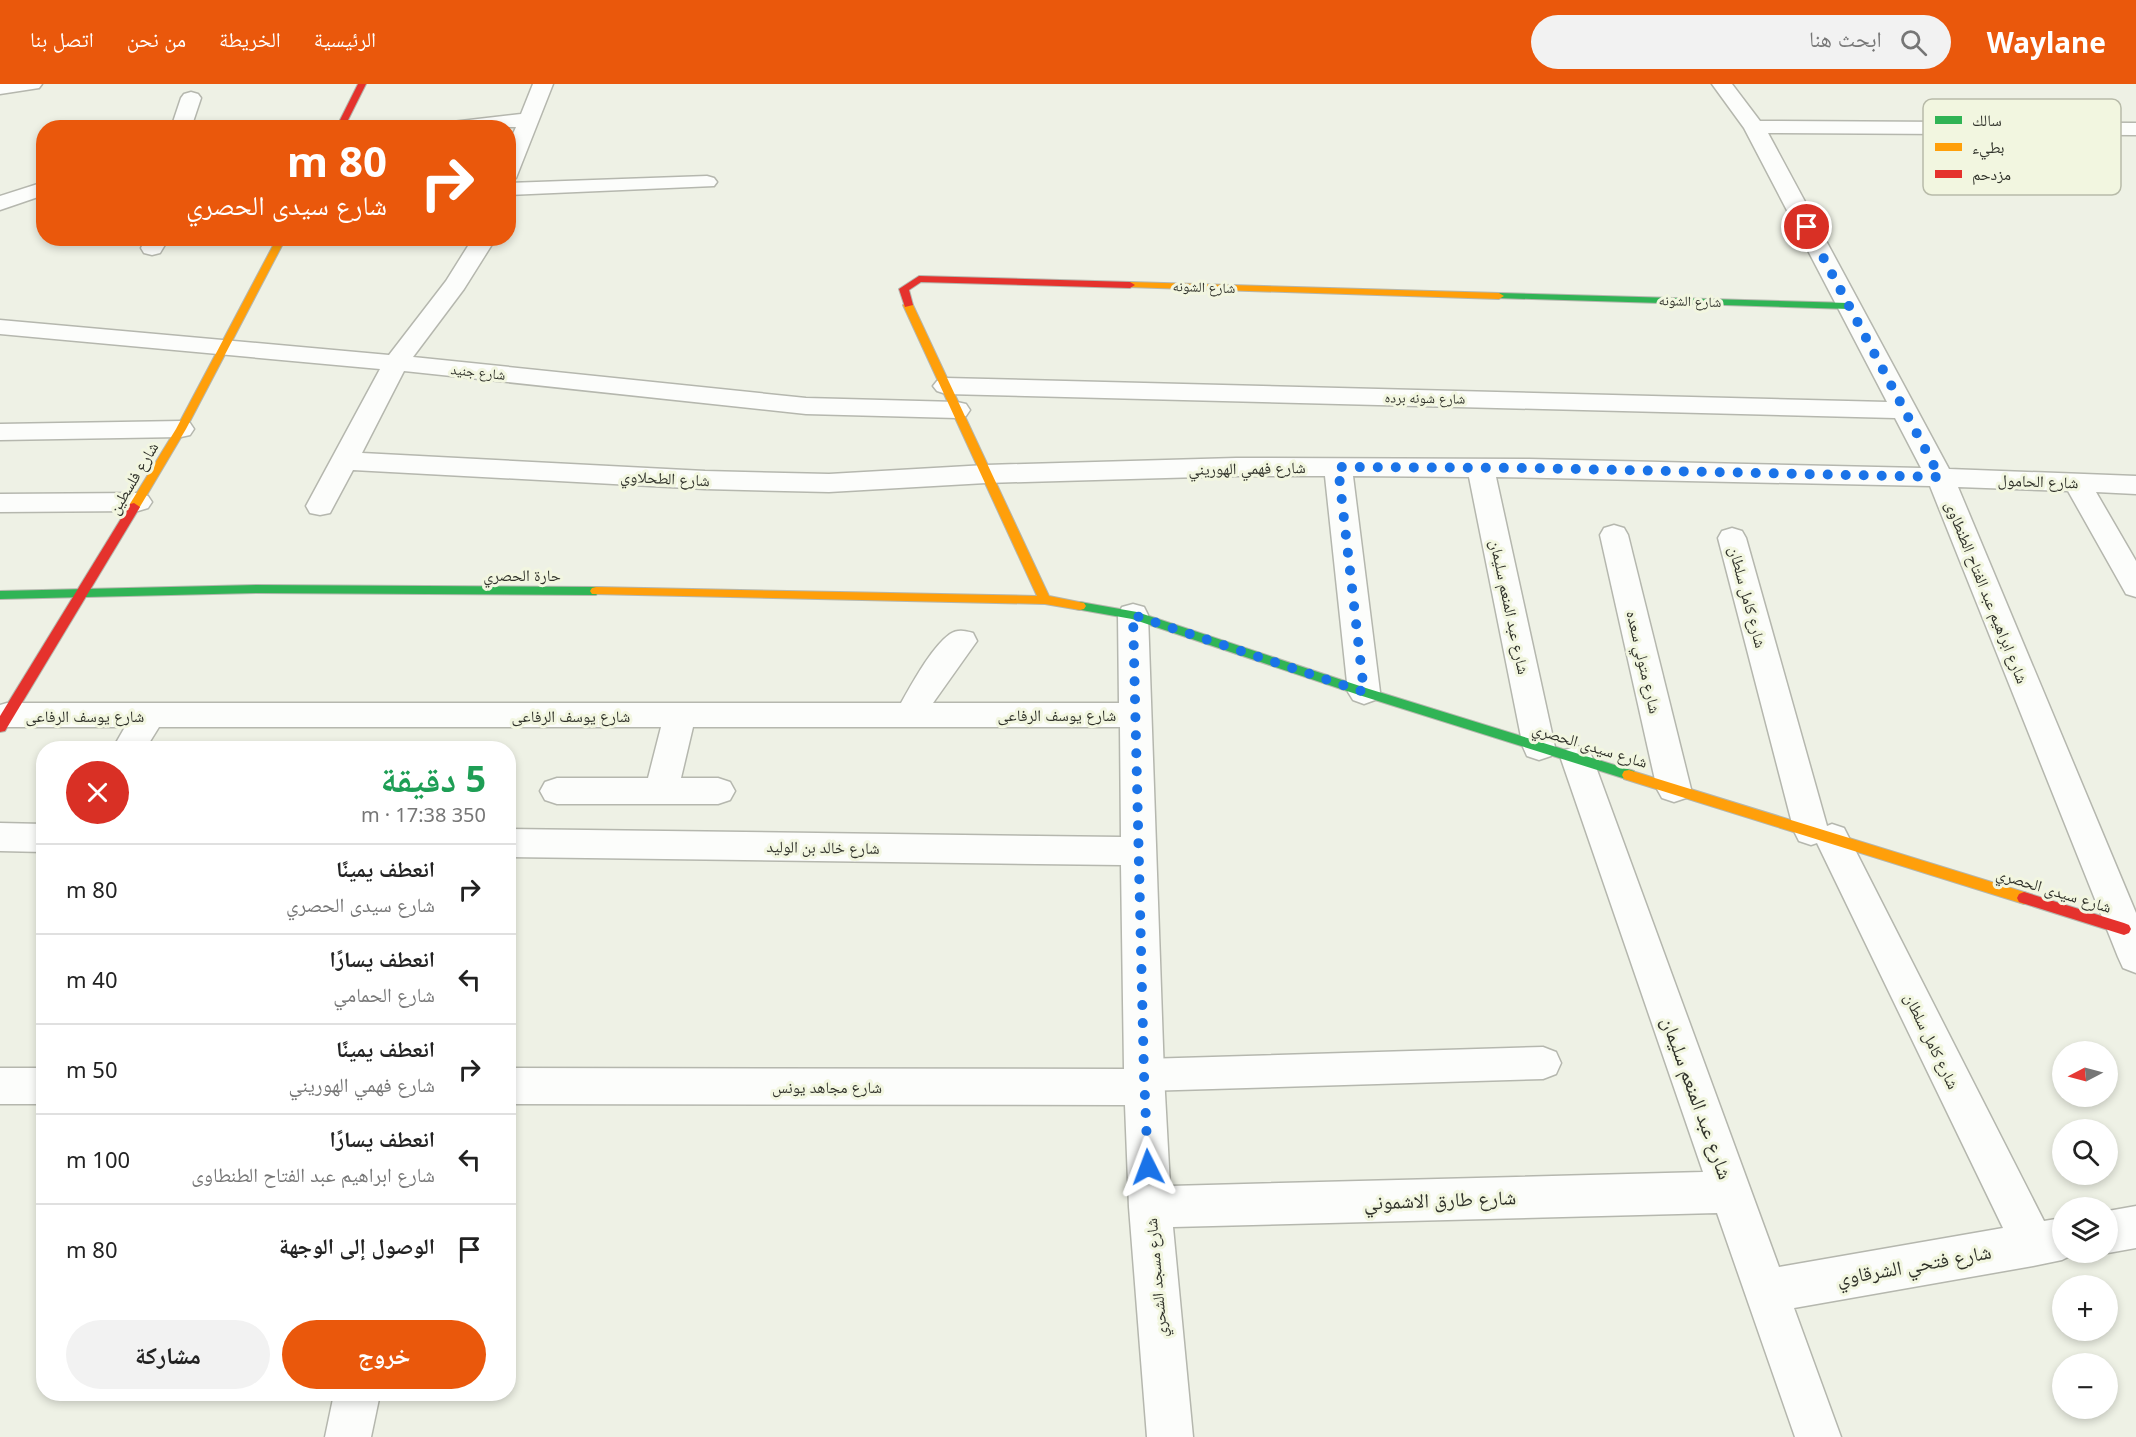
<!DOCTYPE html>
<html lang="ar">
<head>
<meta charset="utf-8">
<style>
  :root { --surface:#fff; --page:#f2f2f2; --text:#222; --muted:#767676; --line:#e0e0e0; --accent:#ea580c }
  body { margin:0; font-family:"Noto Sans","Noto Naskh Arabic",sans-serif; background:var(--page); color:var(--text); direction:rtl; height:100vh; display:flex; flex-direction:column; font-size:22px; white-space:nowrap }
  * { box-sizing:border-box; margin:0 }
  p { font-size:20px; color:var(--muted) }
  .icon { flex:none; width:33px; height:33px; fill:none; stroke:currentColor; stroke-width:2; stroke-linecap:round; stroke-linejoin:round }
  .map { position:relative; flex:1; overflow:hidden; direction:ltr }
  .sheet { position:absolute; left:36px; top:657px; width:480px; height:660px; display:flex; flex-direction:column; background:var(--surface); border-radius:24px; box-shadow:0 3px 9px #0003; direction:rtl }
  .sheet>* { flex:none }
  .hud { position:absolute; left:36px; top:36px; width:480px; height:126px; border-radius:24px; box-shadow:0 3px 9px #0003; direction:rtl; background:#ea580c; color:#fff; overflow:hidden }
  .needle { width:39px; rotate:264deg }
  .controls { position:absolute; left:2052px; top:957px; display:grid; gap:12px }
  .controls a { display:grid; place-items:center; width:66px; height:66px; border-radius:50%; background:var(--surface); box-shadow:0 3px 9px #0003; font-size:30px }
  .pin { position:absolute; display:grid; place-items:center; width:51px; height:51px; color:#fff; margin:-26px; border:3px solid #fff; border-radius:50%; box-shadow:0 2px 6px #0007 }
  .me { position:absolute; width:66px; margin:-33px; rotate:357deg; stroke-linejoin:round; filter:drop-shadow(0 0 4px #0008) }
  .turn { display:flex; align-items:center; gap:21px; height:126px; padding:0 30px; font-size:27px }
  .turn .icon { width:78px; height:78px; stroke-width:2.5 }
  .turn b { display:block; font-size:42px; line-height:51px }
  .round { display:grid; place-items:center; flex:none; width:63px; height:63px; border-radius:32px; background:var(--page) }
  .summary { display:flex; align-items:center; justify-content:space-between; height:102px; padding:0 30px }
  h1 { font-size:36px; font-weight:700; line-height:45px; color:#1e9e55 }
  .cta { display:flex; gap:12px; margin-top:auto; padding:12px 30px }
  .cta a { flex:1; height:69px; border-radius:36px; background:var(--accent); color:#fff; font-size:24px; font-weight:700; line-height:69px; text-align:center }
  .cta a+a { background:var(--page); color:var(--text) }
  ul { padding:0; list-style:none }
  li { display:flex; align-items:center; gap:18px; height:90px; padding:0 30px; border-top:2px solid var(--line) }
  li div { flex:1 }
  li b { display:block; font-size:22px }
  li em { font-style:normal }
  header { display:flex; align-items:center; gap:36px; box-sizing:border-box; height:84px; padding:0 30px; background:var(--accent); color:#fff }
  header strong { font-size:28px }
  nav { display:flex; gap:33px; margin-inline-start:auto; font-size:21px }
  .search { width:420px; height:54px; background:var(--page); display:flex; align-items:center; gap:15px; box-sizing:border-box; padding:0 21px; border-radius:33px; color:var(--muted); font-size:22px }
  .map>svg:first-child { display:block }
</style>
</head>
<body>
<header>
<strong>Waylane</strong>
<div class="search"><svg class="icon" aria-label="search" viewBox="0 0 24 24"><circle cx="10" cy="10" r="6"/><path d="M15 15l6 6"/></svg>ابحث هنا</div>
<nav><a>الرئيسية</a><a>الخريطة</a><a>من نحن</a><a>اتصل بنا</a></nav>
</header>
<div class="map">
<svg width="2136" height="1353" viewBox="0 0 2136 1353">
  <rect width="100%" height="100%" fill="#eef1e5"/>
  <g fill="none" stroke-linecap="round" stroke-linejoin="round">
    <defs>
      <g id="lane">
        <path d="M707,92L714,94L717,98L714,102L508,111V99Z"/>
        <path d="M1543,963L1556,968L1561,979L1556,990L1543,995L1144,1007L1131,1003L1126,991L1131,979L1144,975Z"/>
      </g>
      <g id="street">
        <path d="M0,0H42L39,4L0,10Z"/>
        <path d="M533,0H553L516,94L508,95V61L516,43L442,44L445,40L452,38L521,30Z"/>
        <path d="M1712,0H1732L1760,37L2136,39V51L1768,49L1949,385L2136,392V410L2096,408L2136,477V513L2126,510L2068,407L1958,403L2136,829V889L2123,884L2118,873L1930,402L1496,393L1555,663L1551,672L1539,676L1527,672L1523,663L1469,393L1353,392L1380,608L1375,616L1364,620L1353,616L1348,608L1325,392H1236L986,399L829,408L705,405L353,386L330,429L320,431L310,429L306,422L380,285L0,250V236L389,271L446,197L473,154H496L464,205L413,273L806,314L957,318L966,320L970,326L966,332L957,334L806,330L404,287L362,369L705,387L829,390L986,381L1236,374L1529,375L1921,384L1895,334L946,310L937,307L933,302L937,297L946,294L1887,318L1744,44Z"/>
        <path d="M191,8L198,10L201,14L191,44H171L181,14L184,10Z"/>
        <path d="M44,98V111L0,126V112Z"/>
        <path d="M146,154H169L160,169L152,171L144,169L141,164Z"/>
        <path d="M181,337L190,339L194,345L190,351L181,353L0,356V340Z"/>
        <path d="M138,409L148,412L152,418L148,424L138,427L0,428V410Z"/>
        <path d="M1614,441L1624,444L1628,451L1691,705L1686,714L1674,718L1662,714L1657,705L1600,451L1604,444Z"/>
        <path d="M1732,444L1742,447L1746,454L1827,742L1832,740L1844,744L2044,1137L2062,1134V1168H2078L2062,1176L2033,1182L1794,1224L1841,1353H1795L1717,1129L1173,1143L1193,1353H1147L1129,1123L1125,1021L508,1020V984L1124,985L1121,781L508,773V745L1121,753L1120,643H693L681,694H718L730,698L735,707L730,716L718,720H557L545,716L540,707L545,698L557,694H648L661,643H159L146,664H113L125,643H7L0,641V621L7,619H901C913,598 931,564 950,550C958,545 965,547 973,549L977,557L933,619H1119L1118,531L1122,523L1133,520L1144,523L1148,531L1164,991L1170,1102L1703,1088L1561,675L1565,666L1577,662L1589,666L1593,675L1779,1183L2003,1144L1817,759L1811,761L1799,757L1794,747L1718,454L1722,447Z"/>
        <path d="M0,739L44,740V768L0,767Z"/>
        <rect x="0" y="984" width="44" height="36"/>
        <path d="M2136,1122V1164L2108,1169L2107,1168L2108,1127Z"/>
        <path d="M334,1310H380L371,1353H325Z"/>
      </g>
      <g id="fast">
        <path d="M1499,209L1849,219L1854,222L1849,225L1496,214V210Z"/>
        <path d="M256,501L596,503L602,507L596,511L256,509L0,515V507Z"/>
        <path d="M1080,518L1137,528L1369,605L1634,687L1636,691L1634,695L1629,696L1359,611L1132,535L1076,525L1074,522L1076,519Z"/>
      </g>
      <g id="slow">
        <path d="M277,154H286L186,345L138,426H130L128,423L176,345Z"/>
        <path d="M1130,198L1499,209L1504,212L1499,215L1127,203V199Z"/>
        <path d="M908,218L913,221L1049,512L1084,519L1086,522L1084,525L1080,526L1045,520L592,510L590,507L592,504L596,503L1037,512L903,221Z"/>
        <path d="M1629,686L2024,808L2029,810L2031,814L2029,818L2024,820L1624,695L1622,691L1624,687Z"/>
      </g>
      <g id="jam">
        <path d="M358,0H366L344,44H336Z"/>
        <path d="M919,192L1130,198L1135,201L1130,204L921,198L909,206L913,221L905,223L899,205Z"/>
        <path d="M134,419L140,423L5,647L0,648V632L130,420Z"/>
        <path d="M2024,808L2124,839L2129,841L2131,845L2129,849L2124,851L2019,818L2017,814L2019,810Z"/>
      </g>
    </defs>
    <use href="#lane" stroke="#b5b7ae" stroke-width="3"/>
    <use href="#street" stroke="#b5b7ae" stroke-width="3"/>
    <use href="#fast" stroke="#b5b7ae" stroke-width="2"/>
    <use href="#slow" stroke="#b5b7ae" stroke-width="2"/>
    <use href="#jam" stroke="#b5b7ae" stroke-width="2"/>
    <use href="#lane" fill="#fcfdfb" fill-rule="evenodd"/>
    <use href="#street" fill="#fcfdfb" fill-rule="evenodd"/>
    <use href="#fast" fill="#30b455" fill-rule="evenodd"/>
    <use href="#slow" fill="#ff9f0a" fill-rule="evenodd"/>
    <use href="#jam" fill="#e5322d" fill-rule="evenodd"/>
  </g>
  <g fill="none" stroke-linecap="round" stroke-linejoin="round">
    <path stroke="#1a73e8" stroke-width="10" stroke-dasharray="0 18" d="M1148,1083L1144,991L1133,531L1364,608L1338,383L1529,384L1940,393L1807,143"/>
  </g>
  <g text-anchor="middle" stroke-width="6" stroke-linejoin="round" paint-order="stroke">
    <g font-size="14" fill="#30322a" stroke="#f2f6e0">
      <text transform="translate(1204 203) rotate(2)" y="5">شارع الشونه</text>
      <text transform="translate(1690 217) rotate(2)" y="5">شارع الشونه</text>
      <text transform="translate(478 288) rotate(6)" y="5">شارع جنيد</text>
      <text transform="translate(1425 314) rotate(1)" y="5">شارع شونه برده</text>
    </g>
    <g font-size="16" fill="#30322a" stroke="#f2f6e0">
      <text transform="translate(1247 384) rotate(-1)" y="6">شارع فهمي الهوريني</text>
      <text transform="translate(133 394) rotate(-59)" y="6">شارع فلسطين</text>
      <text transform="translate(665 394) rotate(3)" y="6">شارع الطحلاوي</text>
      <text transform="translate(2038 397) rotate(2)" y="6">شارع الحامول</text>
      <text x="522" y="497">حارة الحصري</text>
      <text transform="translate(1987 508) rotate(68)" y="6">شارع ابراهيم عبد الفتاح الطنطاوى</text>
      <text transform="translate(1748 513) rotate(75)" y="6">شارع كامل سلطان</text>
      <text transform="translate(1510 523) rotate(78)" y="6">شارع عبد المنعم سليمان</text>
      <text transform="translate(1644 578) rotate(77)" y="6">شارع متولي سعده</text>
      <text x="1057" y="637">شارع يوسف الرفاعى</text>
      <text x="85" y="638">شارع يوسف الرفاعى</text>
      <text x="571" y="638">شارع يوسف الرفاعى</text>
      <text transform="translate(1590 661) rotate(17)" y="6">شارع سيدى الحصري</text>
      <text transform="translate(823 763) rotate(1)" y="6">شارع خالد بن الوليد</text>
      <text transform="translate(2054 806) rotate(17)" y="6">شارع سيدى الحصري</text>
      <text transform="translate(1932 957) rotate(64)" y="6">شارع كامل سلطان</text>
      <text x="827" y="1009">شارع مجاهد يونس</text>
      <text transform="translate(1156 1194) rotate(-95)" y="6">شارع مسجد الشحري</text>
    </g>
    <g font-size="20" fill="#30322a" stroke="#f2f6e0">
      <text transform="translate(1697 1014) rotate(70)" y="7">شارع عبد المنعم سليمان</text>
      <text transform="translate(1440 1116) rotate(-2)" y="7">شارع طارق الاشموني</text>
      <text transform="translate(1914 1181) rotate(-10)" y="7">شارع فتحي الشرقاوي</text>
    </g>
  </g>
  <rect x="1923" y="15" width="198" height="96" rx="9" fill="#f2f6e0" stroke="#b8bba9" stroke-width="1.5"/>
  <rect x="1935" y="32" width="27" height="8" fill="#30b455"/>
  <rect x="1935" y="59" width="27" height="8" fill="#ff9f0a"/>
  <rect x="1935" y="86" width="27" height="8" fill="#e5322d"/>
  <g font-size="16" fill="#30322a">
    <text x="1972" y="42">سالك</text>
    <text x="1972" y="69">بطيء</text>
    <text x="1972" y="96">مزدحم</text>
  </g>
</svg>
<div class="controls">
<a><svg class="needle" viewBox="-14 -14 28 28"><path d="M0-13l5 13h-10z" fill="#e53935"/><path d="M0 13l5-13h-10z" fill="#767676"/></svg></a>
<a><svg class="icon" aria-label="search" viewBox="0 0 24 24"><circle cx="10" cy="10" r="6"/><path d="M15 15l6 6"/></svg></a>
<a><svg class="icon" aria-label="layers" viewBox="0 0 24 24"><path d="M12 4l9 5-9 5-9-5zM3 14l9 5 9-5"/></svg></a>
<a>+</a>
<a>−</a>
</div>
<div class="pin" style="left:1807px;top:143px;background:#d93025"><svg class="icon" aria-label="arrive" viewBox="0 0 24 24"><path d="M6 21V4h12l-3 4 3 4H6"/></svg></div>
<svg class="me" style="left:1148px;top:1083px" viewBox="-20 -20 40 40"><path d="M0-17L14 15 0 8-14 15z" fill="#1a73e8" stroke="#fff" stroke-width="4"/></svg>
<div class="hud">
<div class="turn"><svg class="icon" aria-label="right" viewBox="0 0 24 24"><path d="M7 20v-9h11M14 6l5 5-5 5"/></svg><div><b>80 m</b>شارع سيدى الحصري</div></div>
</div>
<section class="sheet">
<div class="summary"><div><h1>5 دقيقة</h1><p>350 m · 17:38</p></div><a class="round" style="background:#d93025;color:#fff"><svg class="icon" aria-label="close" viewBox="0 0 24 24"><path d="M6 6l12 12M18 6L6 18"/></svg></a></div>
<ul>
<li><svg class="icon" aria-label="right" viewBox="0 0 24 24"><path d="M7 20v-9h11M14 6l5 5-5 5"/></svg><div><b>انعطف يمينًا</b><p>شارع سيدى الحصري</p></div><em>80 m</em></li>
<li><svg class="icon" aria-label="left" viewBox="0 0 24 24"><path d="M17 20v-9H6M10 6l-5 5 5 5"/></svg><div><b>انعطف يسارًا</b><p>شارع الحمامي</p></div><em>40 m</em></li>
<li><svg class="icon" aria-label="right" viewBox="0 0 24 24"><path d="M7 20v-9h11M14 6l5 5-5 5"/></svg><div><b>انعطف يمينًا</b><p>شارع فهمي الهوريني</p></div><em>50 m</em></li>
<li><svg class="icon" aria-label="left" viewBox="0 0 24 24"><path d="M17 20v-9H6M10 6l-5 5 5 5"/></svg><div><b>انعطف يسارًا</b><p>شارع ابراهيم عبد الفتاح الطنطاوى</p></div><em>100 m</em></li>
<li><svg class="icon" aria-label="arrive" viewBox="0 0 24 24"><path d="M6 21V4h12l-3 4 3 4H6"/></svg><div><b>الوصول إلى الوجهة</b></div><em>80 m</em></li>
</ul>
<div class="cta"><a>خروج</a><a>مشاركة</a></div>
</section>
</div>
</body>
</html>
